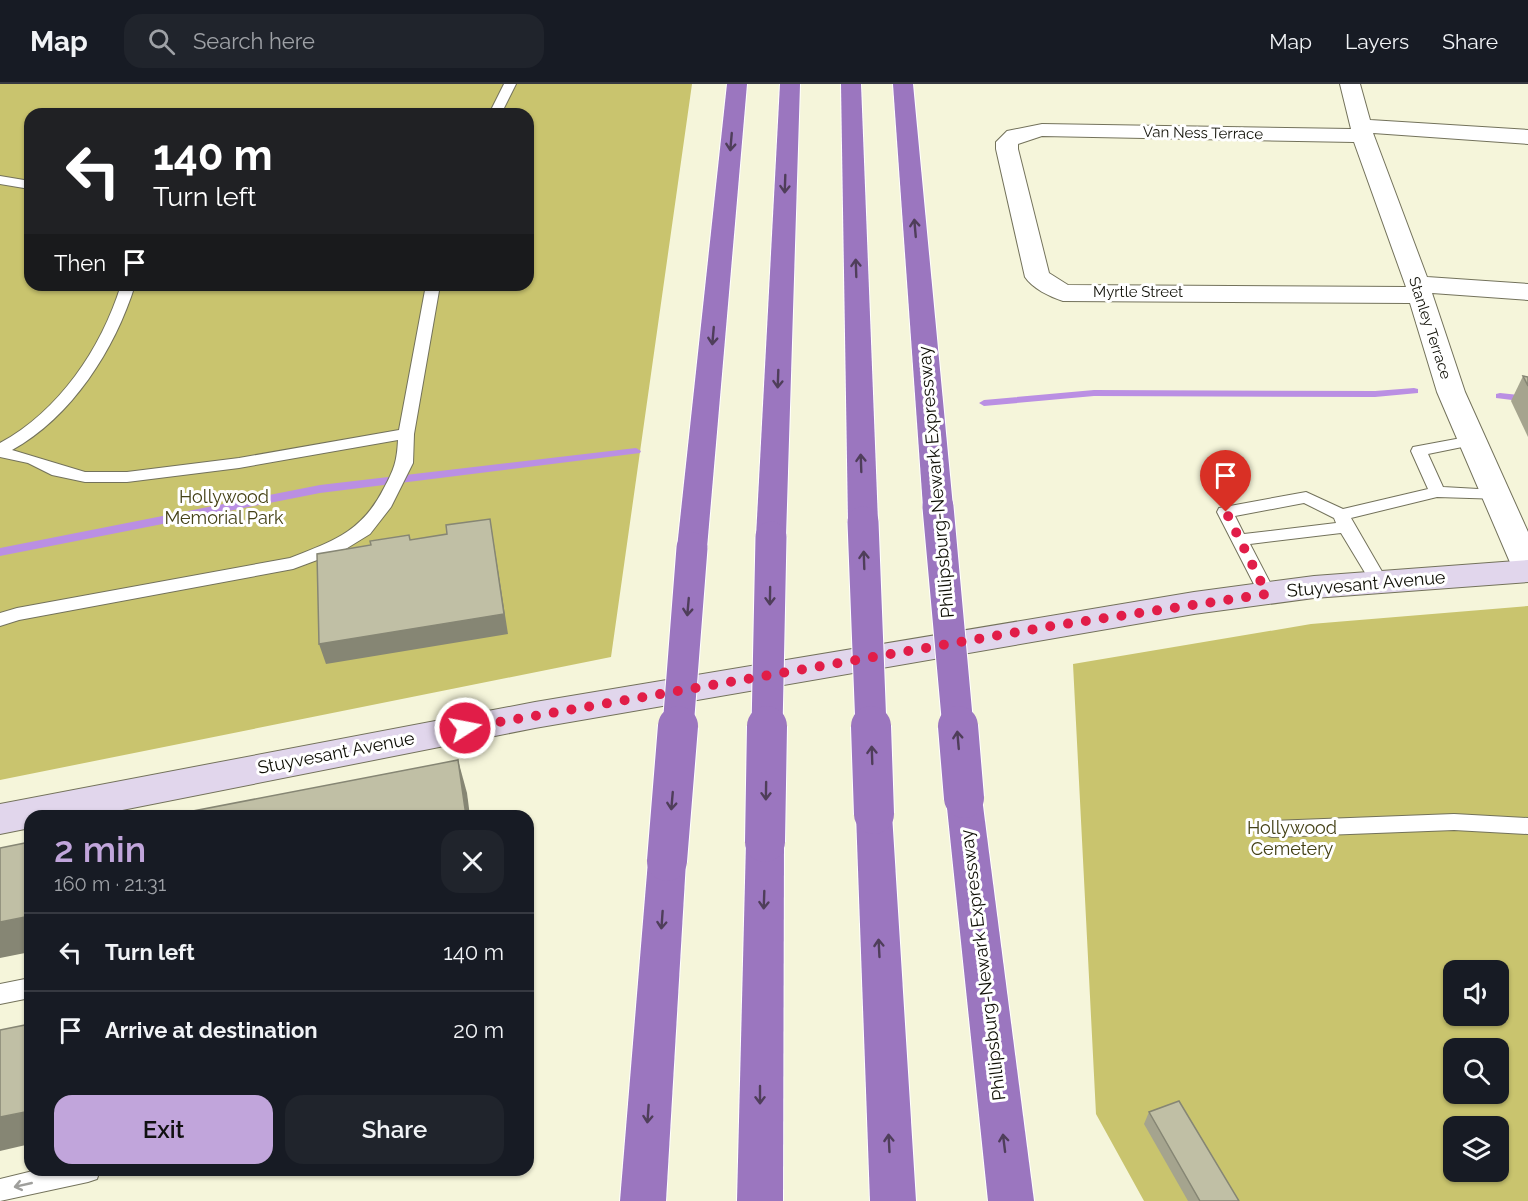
<!DOCTYPE html>
<html lang="en">
<head>
<meta charset="utf-8">
<style>
  :root { --surface:#171b24; --page:#20242c; --text:#f1f3f6; --muted:#9ea1a6; --line:#363941; --accent:#c1a5db }
  body { margin:0; font-family:Raleway,sans-serif; background:var(--page); color:var(--text); height:100vh; display:flex; flex-direction:column; font-size:22px; white-space:nowrap }
  * { box-sizing:border-box; margin:0 }
  p { font-size:20px; color:var(--muted) }
  .icon { flex:none; width:33px; height:33px; fill:none; stroke:currentColor; stroke-width:2; stroke-linecap:round; stroke-linejoin:round }
  .map { position:relative; flex:1; overflow:hidden }
  .details { position:absolute; left:24px; top:726px; width:510px; height:366px; display:flex; flex-direction:column; background:var(--surface); border-radius:18px; box-shadow:0 2px 4px #0004 }
  .details>* { flex:none }
  .guide { position:absolute; left:24px; top:24px; width:510px; height:183px; border-radius:18px; box-shadow:0 2px 4px #0004; background:#202124; color:#fff; overflow:hidden }
  .buttons { position:absolute; left:1443px; top:876px; display:grid; gap:12px }
  .buttons a { display:grid; place-items:center; width:66px; height:66px; border-radius:12px; background:var(--surface); box-shadow:0 2px 4px #0004; font-size:30px }
  .pin { position:absolute; display:grid; place-items:center; width:51px; height:51px; color:#fff; margin:-62px -26px; border-radius:50% 50% 50% 0; rotate:-45deg; box-shadow:0 0 6px #0007 }
  .pin .icon { rotate:45deg }
  .me { position:absolute; width:66px; margin:-33px; rotate:79deg; stroke-linejoin:round; filter:drop-shadow(0 0 4px #0008) }
  .turn { display:flex; align-items:center; gap:21px; height:126px; padding:0 30px; font-size:27px }
  .turn .icon { width:78px; height:78px; stroke-width:2.5 }
  .turn b { display:block; font-size:42px; line-height:51px }
  .then { display:flex; align-items:center; height:57px; padding:0 30px; background:#0003; gap:12px; font-size:22px }
  .round { display:grid; place-items:center; flex:none; width:63px; height:63px; border-radius:18px; background:var(--page) }
  .head { display:flex; align-items:center; justify-content:space-between; height:102px; padding:0 30px }
  h1 { font-size:36px; font-weight:600; line-height:45px; color:var(--accent) }
  .action { display:flex; gap:12px; margin-top:auto; padding:12px 30px }
  .action a { flex:1; height:69px; border-radius:18px; background:var(--accent); color:#111; font-size:24px; font-weight:600; line-height:69px; text-align:center }
  .action a+a { background:var(--page); color:var(--text) }
  ul { padding:0; list-style:none }
  li { display:flex; align-items:center; gap:18px; height:78px; padding:0 30px; border-top:2px solid var(--line) }
  li div { flex:1 }
  li b { display:block; font-size:22px }
  li em { font-style:normal }
  header { display:flex; align-items:center; gap:36px; box-sizing:border-box; height:84px; padding:0 30px; background:var(--surface); border-bottom:2px solid var(--line) }
  header strong { font-size:28px }
  nav { display:flex; gap:33px; margin-inline-start:auto; font-size:21px }
  .search { width:420px; height:54px; background:var(--page); display:flex; align-items:center; gap:15px; box-sizing:border-box; padding:0 21px; border-radius:18px; color:var(--muted); font-size:22px }
  .map>svg:first-child { display:block }
</style>
</head>
<body>
<header>
<strong>Map</strong>
<div class="search"><svg class="icon" aria-label="search" viewBox="0 0 24 24"><circle cx="10" cy="10" r="6"/><path d="M15 15l6 6"/></svg>Search here</div>
<nav><a>Map</a><a>Layers</a><a>Share</a></nav>
</header>
<div class="map">
<svg width="1528" height="1117" viewBox="0 0 1528 1117">
  <rect width="100%" height="100%" fill="#f5f5da"/>
  <g fill="#c9c46e" fill-rule="evenodd">
    <path d="M0,0H692L611,573L0,696ZM30,30H528V201H30Z"/>
    <path d="M1528,522V1117H1144L1096,1030L1073,580L1311,540ZM1454,886H1498V932H1454ZM1454,964H1498V1010H1454ZM1454,1042H1498V1088H1454Z"/>
  </g>
  <g fill="none" stroke-linecap="round" stroke-linejoin="round">
    <g fill="#ba8fe3" fill-rule="evenodd">
      <path d="M1414,304L1418,305V309L1375,313L1094,312L984,322L979,319L984,316L1094,306L1375,307Z"/>
      <path d="M1500,309L1528,312V318L1496,314V310Z"/>
      <path d="M636,364L641,367L640,369L320,409L0,472V464L320,401Z"/>
    </g>
    <defs>
      <g id="lane">
        <path d="M504,0H516L501,30H489Z"/>
        <path d="M0,92L30,97V105L0,100Z"/>
        <path d="M121,201H135C115,265 72,333 12,366L85,388H127L239,374L399,346L426,201H440L414,350L413,379L391,423L370,450L344,466L293,485L19,536L0,542V529L17,524L290,474C333,457 362,448 384,404C394,386 397,377 398,356L239,384L127,398H85L52,391L28,379L0,373V359C59,327 101,265 121,201Z"/>
        <path d="M1472,352L1477,354L1480,357L1477,360L1428,370L1443,403L1496,406L1504,411L1502,415L1437,413L1351,434L1388,498L1379,504L1373,502L1341,449L1250,460L1276,510L1267,516L1261,514L1217,428L1219,424L1306,408L1343,425L1428,405L1411,367L1413,363ZM1304,419L1334,434L1336,439L1244,450L1235,432Z"/>
        <path d="M1454,730L1528,734V750L1454,746L1272,753L1265,751L1262,745L1265,739L1272,737Z"/>
        <path d="M30,894V914L0,920V900Z"/>
        <path d="M37,1086H100L97,1095L88,1098L0,1117V1095Z"/>
      </g>
      <path id="street" d="M1340,0H1360L1370,36L1528,46V60L1373,49L1427,193L1528,200V216L1432,209L1465,308L1528,448V494L1517,491L1512,483L1437,308L1410,219L1063,217C1050,213 1032,204 1025,193L996,65V58L1007,47L1042,40L1351,45ZM1042,52L1354,58L1406,203L1068,201L1049,189L1018,65V60Z"/>
      <path id="secondary" d="M1528,476V498L1314,514L1194,530L535,644L92,732H30V744L0,750V720L535,618L1194,508L1314,492Z"/>
      <g id="highway">
        <path d="M727,0H747L707,464L703,471L692,475L681,471L677,464Z"/>
        <path d="M780,0H800L786,453L782,460L771,463L760,460L756,453Z"/>
        <path d="M841,0H861L878,438L874,445L863,448L852,445L848,438Z"/>
        <path d="M893,0H913L953,423L949,430L938,433L927,430L923,423Z"/>
        <path d="M964,699L977,704L982,714L1034,1117H988L946,714L951,704Z"/>
        <path d="M874,715L887,719L892,730L916,1117H870L856,730L861,719Z"/>
        <path d="M765,742L778,747L784,758L783,1117H737L746,758L752,747Z"/>
        <path d="M667,761L680,766L686,777L666,1117H620L648,777L654,766Z"/>
      </g>
    </defs>
    <use href="#lane" stroke="#73725b" stroke-width="2"/>
    <use href="#street" stroke="#73725b" stroke-width="2"/>
    <use href="#secondary" stroke="#73725b" stroke-width="2"/>
    <use href="#highway" stroke="#fff" stroke-width="2"/>
    <use href="#lane" fill="#fff" fill-rule="evenodd"/>
    <use href="#street" fill="#fff" fill-rule="evenodd"/>
    <use href="#secondary" fill="#e1d6ec" fill-rule="evenodd"/>
    <use href="#highway" fill="#9b76bf" fill-rule="evenodd"/>
    <defs>
      <g id="highway-bridge-far1">
        <path d="M938,423L958,644"/>
        <path d="M863,438L871,644"/>
        <path d="M678,644L692,464"/>
        <path d="M767,644L771,453"/>
      </g>
      <g id="highway-bridge">
        <path d="M871,642L874,730"/>
        <path d="M958,642L964,714"/>
        <path d="M765,758L767,642"/>
        <path d="M667,777L678,642"/>
      </g>
    </defs>
    <use href="#highway-bridge-far1" stroke="#fff" stroke-width="33" stroke-linecap="butt"/>
    <use href="#highway-bridge" stroke="#fff" stroke-width="42" stroke-linecap="butt"/>
    <use href="#highway-bridge-far1" stroke="#9b76bf" stroke-width="31"/>
    <use href="#highway-bridge" stroke="#9b76bf" stroke-width="40"/>
  </g>
  <g fill="#a5a48e">
    <path d="M1523,292L1528,293V353L1511,317Z"/>
    <path d="M1149,1028L1239,1117H1188L1144,1040Z"/>
  </g>
  <g fill="#868674">
    <path d="M490,435L508,550L326,580L319,560Z"/>
    <path d="M458,676L467,709L470,732H466Z"/>
    <path d="M30,832V868L0,874V838Z"/>
    <path d="M30,1027V1060L0,1067V1033Z"/>
  </g>
  <g fill="#c0bfa5" stroke="#868674" stroke-width="1.5">
    <path d="M1523,292L1528,293V302Z"/>
    <path d="M490,435L504,530L319,560L317,470L371,461L370,457L409,451L410,456L447,450L446,441Z"/>
    <path d="M458,676L466,732H167Z"/>
    <path d="M30,758V832L0,838V764Z"/>
    <path d="M30,940V1027L0,1033V946Z"/>
    <path d="M1179,1017L1239,1117H1200L1149,1028Z"/>
  </g>
  <defs><path id="oneway-shaft" d="M-6 0H5M1.5-3L5.5 0L1.5 3" fill="none" stroke-width="1.6" stroke-linecap="round" stroke-linejoin="round" transform="scale(1.5)"/></defs>
  <g stroke="#4f3e5a">
    <use href="#oneway-shaft" transform="translate(731 58) rotate(95)"/>
    <use href="#oneway-shaft" transform="translate(785 100) rotate(92)"/>
    <use href="#oneway-shaft" transform="translate(915 144) rotate(-95)"/>
    <use href="#oneway-shaft" transform="translate(856 184) rotate(-92)"/>
    <use href="#oneway-shaft" transform="translate(713 252) rotate(95)"/>
    <use href="#oneway-shaft" transform="translate(778 295) rotate(92)"/>
    <use href="#oneway-shaft" transform="translate(861 379) rotate(-92)"/>
    <use href="#oneway-shaft" transform="translate(864 476) rotate(-92)"/>
    <use href="#oneway-shaft" transform="translate(770 512) rotate(91)"/>
    <use href="#oneway-shaft" transform="translate(688 523) rotate(95)"/>
    <use href="#oneway-shaft" transform="translate(958 656) rotate(-95)"/>
    <use href="#oneway-shaft" transform="translate(872 671) rotate(-92)"/>
    <use href="#oneway-shaft" transform="translate(766 707) rotate(91)"/>
    <use href="#oneway-shaft" transform="translate(672 717) rotate(95)"/>
    <use href="#oneway-shaft" transform="translate(764 816) rotate(92)"/>
    <use href="#oneway-shaft" transform="translate(662 836) rotate(94)"/>
    <use href="#oneway-shaft" transform="translate(879 864) rotate(-93)"/>
    <use href="#oneway-shaft" transform="translate(760 1011) rotate(90)"/>
    <use href="#oneway-shaft" transform="translate(648 1030) rotate(94)"/>
    <use href="#oneway-shaft" transform="translate(889 1059) rotate(-93)"/>
    <use href="#oneway-shaft" transform="translate(1004 1059) rotate(-97)"/>
  </g>
  <use stroke="#9f9f9c" href="#oneway-shaft" transform="translate(23 1101) rotate(167)"/>
  <g fill="none" stroke-linecap="round" stroke-linejoin="round">
    <path stroke="#e11d48" stroke-width="10" stroke-dasharray="0 18" d="M465,644L1052,542L1267,510L1226,428"/>
  </g>
  <g text-anchor="middle" stroke-width="6" stroke-linejoin="round" paint-order="stroke">
    <g font-size="15" fill="#101007" stroke="#fff">
      <text transform="translate(1203 49) rotate(1)" y="5">Van Ness Terrace</text>
      <text x="1138" y="213">Myrtle Street</text>
      <text transform="translate(1430 244) rotate(72)" y="5">Stanley Terrace</text>
    </g>
    <g font-size="18" fill="#101007" stroke="#fff">
      <text transform="translate(936 398) rotate(-95)" y="6">Phillipsburg-Newark Expressway</text>
      <text transform="translate(1366 500) rotate(-5)" y="6">Stuyvesant Avenue</text>
      <text transform="translate(336 669) rotate(-11)" y="6">Stuyvesant Avenue</text>
      <text transform="translate(983 881) rotate(-97)" y="6">Phillipsburg-Newark Expressway</text>
    </g>
    <g font-size="18" fill="#444116" stroke="#fff">
      <text x="224" y="419">Hollywood<tspan x="224" dy="21">Memorial Park</tspan></text>
      <text x="1292" y="750">Hollywood<tspan x="1292" dy="21">Cemetery</tspan></text>
    </g>
  </g>
</svg>
<div class="buttons">
<a><svg class="icon" aria-label="sound" viewBox="0 0 24 24"><path d="M4 9h4l5-4v14l-5-4H4zM17 9q2 3 0 6"/></svg></a>
<a><svg class="icon" aria-label="search" viewBox="0 0 24 24"><circle cx="10" cy="10" r="6"/><path d="M15 15l6 6"/></svg></a>
<a><svg class="icon" aria-label="layers" viewBox="0 0 24 24"><path d="M12 4l9 5-9 5-9-5zM3 14l9 5 9-5"/></svg></a>
</div>
<div class="pin" style="left:1226px;top:428px;background:#d93025"><svg class="icon" aria-label="arrive" viewBox="0 0 24 24"><path d="M6 21V4h12l-3 4 3 4H6"/></svg></div>
<svg class="me" style="left:465px;top:644px" viewBox="-20 -20 40 40"><circle r="17" fill="#e11d48" stroke="#fff" stroke-width="3"/><path d="M0-11L8 9 0 5-8 9z" fill="#fff"/></svg>
<div class="guide">
<div class="turn"><svg class="icon" aria-label="left" viewBox="0 0 24 24"><path d="M17 20v-9H6M10 6l-5 5 5 5"/></svg><div><b>140 m</b>Turn left</div></div>
<div class="then">Then<svg class="icon" aria-label="arrive" viewBox="0 0 24 24"><path d="M6 21V4h12l-3 4 3 4H6"/></svg></div>
</div>
<section class="details">
<div class="head"><div><h1>2 min</h1><p>160 m · 21:31</p></div><a class="round"><svg class="icon" aria-label="close" viewBox="0 0 24 24"><path d="M6 6l12 12M18 6L6 18"/></svg></a></div>
<ul>
<li><svg class="icon" aria-label="left" viewBox="0 0 24 24"><path d="M17 20v-9H6M10 6l-5 5 5 5"/></svg><div><b>Turn left</b></div><em>140 m</em></li>
<li><svg class="icon" aria-label="arrive" viewBox="0 0 24 24"><path d="M6 21V4h12l-3 4 3 4H6"/></svg><div><b>Arrive at destination</b></div><em>20 m</em></li>
</ul>
<div class="action"><a>Exit</a><a>Share</a></div>
</section>
</div>
</body>
</html>
